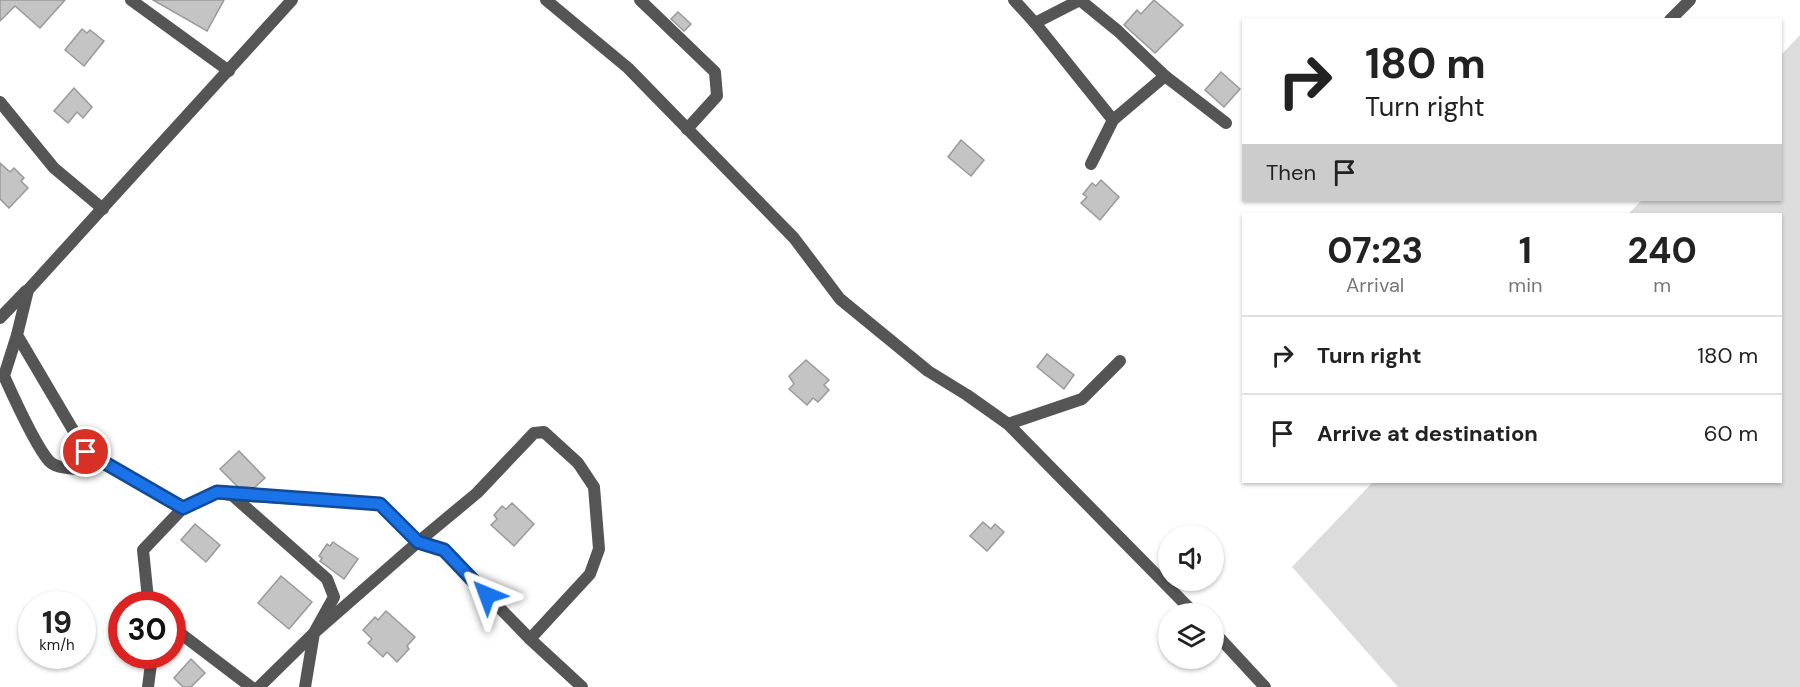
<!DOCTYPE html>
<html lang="en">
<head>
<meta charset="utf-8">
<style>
  :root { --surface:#fff; --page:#f6f6f6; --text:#222; --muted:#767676; --line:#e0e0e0 }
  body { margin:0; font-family:"DM Sans",sans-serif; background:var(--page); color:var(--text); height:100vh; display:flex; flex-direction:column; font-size:22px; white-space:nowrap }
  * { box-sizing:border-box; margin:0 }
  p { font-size:20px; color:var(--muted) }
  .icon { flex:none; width:33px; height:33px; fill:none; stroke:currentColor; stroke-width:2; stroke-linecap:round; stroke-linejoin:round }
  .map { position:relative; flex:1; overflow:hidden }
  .panel { position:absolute; left:1242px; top:213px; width:540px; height:270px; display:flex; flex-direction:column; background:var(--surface); border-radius:0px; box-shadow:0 2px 4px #0004 }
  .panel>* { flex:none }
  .top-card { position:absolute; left:1242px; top:18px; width:540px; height:183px; border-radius:0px; box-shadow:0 2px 4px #0004; background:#fff; color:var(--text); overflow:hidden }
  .fabs { position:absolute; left:1158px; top:525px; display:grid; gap:12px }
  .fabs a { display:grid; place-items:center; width:66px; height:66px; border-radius:50%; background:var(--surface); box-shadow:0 2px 4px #0004; font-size:30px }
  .speed { position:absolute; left:18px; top:591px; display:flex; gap:12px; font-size:30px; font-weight:700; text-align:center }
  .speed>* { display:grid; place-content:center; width:78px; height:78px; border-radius:50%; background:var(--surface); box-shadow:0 2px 4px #0004; line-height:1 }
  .speed small { font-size:15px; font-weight:400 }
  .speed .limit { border:9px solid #d22; background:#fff; color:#111 }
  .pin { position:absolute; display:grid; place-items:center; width:51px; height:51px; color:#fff; margin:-26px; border:3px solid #fff; border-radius:50%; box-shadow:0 2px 6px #0007 }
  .me { position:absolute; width:66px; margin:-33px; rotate:316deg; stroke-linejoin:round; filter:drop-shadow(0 0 4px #0008) }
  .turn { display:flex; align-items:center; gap:21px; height:126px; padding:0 24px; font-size:27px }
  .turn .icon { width:78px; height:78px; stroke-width:2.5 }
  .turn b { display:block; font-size:42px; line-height:51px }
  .then { display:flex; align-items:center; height:57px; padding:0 24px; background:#0003; gap:12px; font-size:22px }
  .eta { display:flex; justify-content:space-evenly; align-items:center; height:102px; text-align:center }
  .eta b { font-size:36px; font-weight:700; line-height:42px }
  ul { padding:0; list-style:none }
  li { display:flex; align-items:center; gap:18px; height:78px; padding:0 24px; border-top:2px solid var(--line) }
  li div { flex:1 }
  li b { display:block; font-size:22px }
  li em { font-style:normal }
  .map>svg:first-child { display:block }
</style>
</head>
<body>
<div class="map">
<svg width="1800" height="687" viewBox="0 0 1800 687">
  <rect width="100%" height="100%" fill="#fff"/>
  <path fill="#dcdcdc" d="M1800,35V687H1398L1292,567L1373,482H1780V214H1628L1642,200H1780L1781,55Z"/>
  <g fill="#c4c4c4" stroke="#999" stroke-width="1.5">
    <path d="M0,0H65L40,28L15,6L0,21Z"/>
    <path d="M153,0H224L207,31Z"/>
    <path d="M1154,0L1183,25L1155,53L1124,25L1137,10L1141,14Z"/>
    <path d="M678,12L691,24L684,31L671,19Z"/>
    <path d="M82,29L87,33L90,30L104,41L84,66L65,50Z"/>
    <path d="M1221,72L1240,89L1224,107L1205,90Z"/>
    <path d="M74,88L92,107L83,118L77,112L68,123L54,111Z"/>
    <path d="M961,140L984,160L971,176L948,157Z"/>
    <path d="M0,163L10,172L14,168L24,178L21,181L28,188L9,208L0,199Z"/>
    <path d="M1101,180L1119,197L1100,220L1081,203L1087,197L1083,194L1092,183L1096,186Z"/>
    <path d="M1047,354L1074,375L1064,389L1037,367Z"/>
    <path d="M806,360L829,380L824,385L829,390L818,402L813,398L807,405L789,389L794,384L789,376Z"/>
    <path d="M239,451L265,478L254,488L238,487L220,469Z"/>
    <path d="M512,503L534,524L514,546L491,525L497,519L494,515L502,506L506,509Z"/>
    <path d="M983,522L991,529L995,524L1004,532L987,551L970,536Z"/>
    <path d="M195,524L220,545L206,562L181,540Z"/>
    <path d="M333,542L358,559L344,579L320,561L322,558L319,556L327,544L330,546Z"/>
    <path d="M281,576L312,602L289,629L258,603Z"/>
    <path d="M386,611L415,637L407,646L409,649L397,662L387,652L383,657L368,643L372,639L363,630L375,617L378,620Z"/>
    <path d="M191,659L205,673L191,687H183L174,678Z"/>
  </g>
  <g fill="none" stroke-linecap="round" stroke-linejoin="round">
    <g stroke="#555" stroke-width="12">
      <path d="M131,0L229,71"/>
      <path d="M546,0L628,68L794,238L840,299L928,371L967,395L1008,424L1195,614"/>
      <path d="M640,0L715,72L717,96L687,129"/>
      <path d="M1014,0L1035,23L1080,0L1118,31L1165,76L1226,123"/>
      <path d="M1670,20L1690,0"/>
      <path d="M1035,23L1113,120"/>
      <path d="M0,102L54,168L103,209"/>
      <path d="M1091,164L1113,120L1165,76"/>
      <path d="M0,318L26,291"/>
      <path d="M17,335L4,376C13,396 35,445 49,461C56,468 66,468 75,469L86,452"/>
      <path d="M1008,424L1082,399L1120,361"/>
      <path d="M232,495L380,504L418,542L477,493L534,433L544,432L578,463L594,487L599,549L590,574L530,639"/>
      <path d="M151,604L148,599L143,550L183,508"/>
      <path d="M172,627L251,687"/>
      <path d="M1214,632L1265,687"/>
      <path d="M148,687L152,656"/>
      <path d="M259,687L314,633L334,597L327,579L232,495L217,493L183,508L86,452L17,335L28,290L292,0"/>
      <path d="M305,687L314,633L418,542L444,551L530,639L582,687"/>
    </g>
  </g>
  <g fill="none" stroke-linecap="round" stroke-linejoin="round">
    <defs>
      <path id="route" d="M86,452L183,508L217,492L380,504L418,542L444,550L487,595"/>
    </defs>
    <use href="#route" stroke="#114b97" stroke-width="15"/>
    <use href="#route" stroke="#1a73e8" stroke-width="10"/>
  </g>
</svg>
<div class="fabs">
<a><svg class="icon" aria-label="sound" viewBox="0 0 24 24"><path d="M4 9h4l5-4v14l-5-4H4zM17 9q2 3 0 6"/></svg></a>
<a><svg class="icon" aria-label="layers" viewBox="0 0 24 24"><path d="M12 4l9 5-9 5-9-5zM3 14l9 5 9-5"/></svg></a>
</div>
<div class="speed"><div>19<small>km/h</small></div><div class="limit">30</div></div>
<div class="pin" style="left:86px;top:452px;background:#d93025"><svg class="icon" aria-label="arrive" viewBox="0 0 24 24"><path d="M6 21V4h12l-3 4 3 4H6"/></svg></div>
<svg class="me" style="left:487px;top:595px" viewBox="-20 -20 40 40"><path d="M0-17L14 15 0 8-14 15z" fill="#1a73e8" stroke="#fff" stroke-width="4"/></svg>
<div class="top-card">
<div class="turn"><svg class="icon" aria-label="right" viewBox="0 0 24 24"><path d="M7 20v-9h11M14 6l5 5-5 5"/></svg><div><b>180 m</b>Turn right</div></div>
<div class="then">Then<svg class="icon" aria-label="arrive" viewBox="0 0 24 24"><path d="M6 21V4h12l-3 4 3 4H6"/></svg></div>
</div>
<section class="panel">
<div class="eta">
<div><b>07:23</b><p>Arrival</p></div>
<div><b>1</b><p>min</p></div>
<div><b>240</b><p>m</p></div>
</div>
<ul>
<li><svg class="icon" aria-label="right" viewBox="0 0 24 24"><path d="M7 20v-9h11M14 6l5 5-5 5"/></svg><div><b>Turn right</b></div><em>180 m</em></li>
<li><svg class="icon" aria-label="arrive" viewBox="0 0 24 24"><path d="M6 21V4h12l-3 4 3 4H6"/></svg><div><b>Arrive at destination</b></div><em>60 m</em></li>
</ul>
</section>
</div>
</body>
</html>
